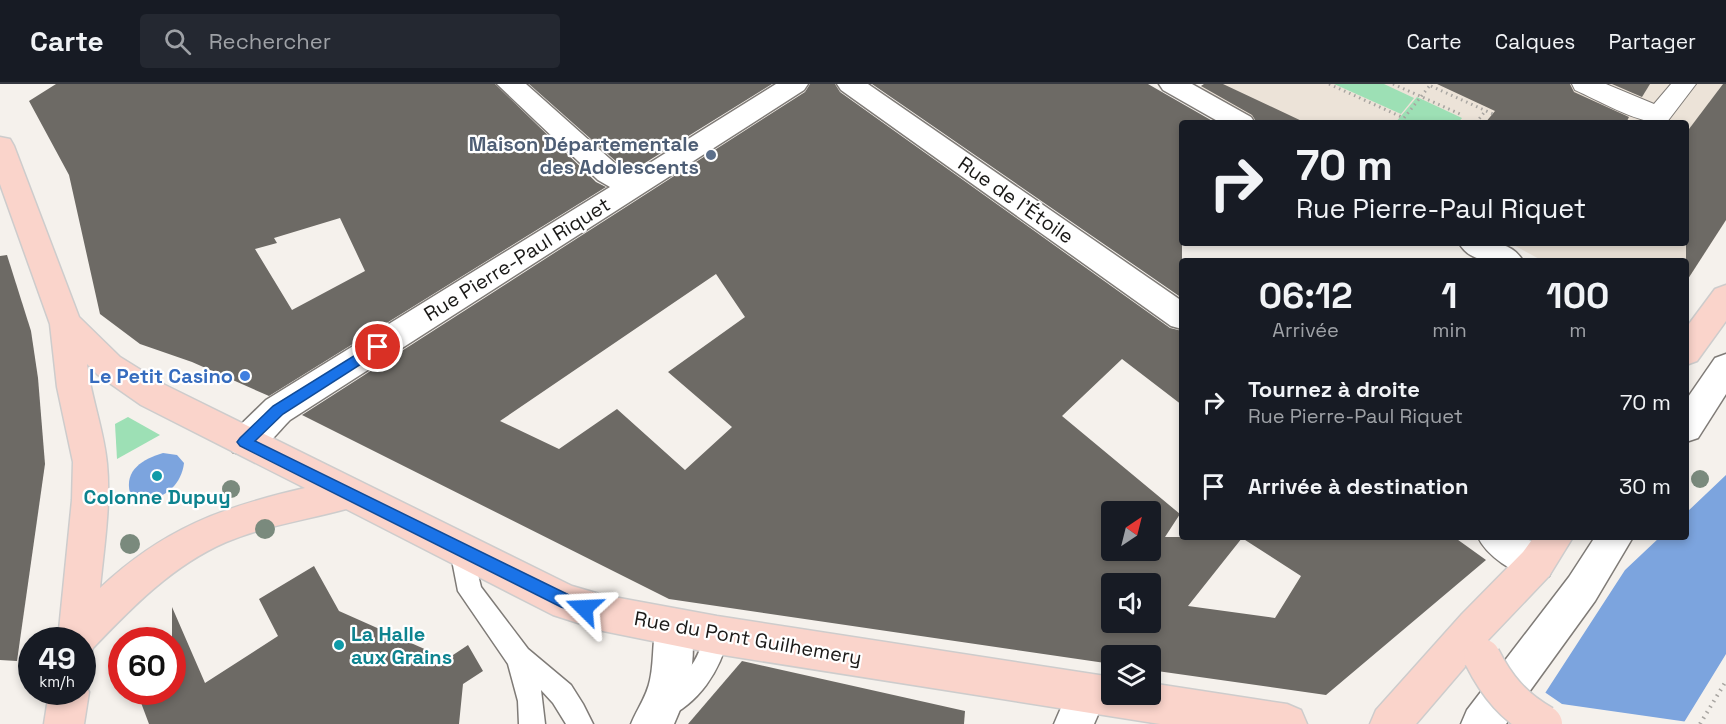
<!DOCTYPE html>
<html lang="fr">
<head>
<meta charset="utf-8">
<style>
  :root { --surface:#171b24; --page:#242831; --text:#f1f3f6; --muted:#9ea1a6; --line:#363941 }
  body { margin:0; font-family:"Space Grotesk",sans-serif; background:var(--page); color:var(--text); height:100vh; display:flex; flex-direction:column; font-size:22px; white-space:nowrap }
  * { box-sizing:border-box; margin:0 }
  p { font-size:20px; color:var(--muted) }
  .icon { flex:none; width:33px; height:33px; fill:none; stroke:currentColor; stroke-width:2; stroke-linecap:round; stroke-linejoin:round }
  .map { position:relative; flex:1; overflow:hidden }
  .drawer { position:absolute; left:1179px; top:174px; width:510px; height:282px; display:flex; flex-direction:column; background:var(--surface); border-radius:6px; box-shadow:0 3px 9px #0003 }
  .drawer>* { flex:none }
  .banner { position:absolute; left:1179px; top:36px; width:510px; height:126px; border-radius:6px; box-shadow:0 3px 9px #0003; background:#171b24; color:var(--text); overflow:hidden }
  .needle { width:39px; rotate:35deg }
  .fabs { position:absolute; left:1101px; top:417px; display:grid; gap:12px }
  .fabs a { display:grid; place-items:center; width:60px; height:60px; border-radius:6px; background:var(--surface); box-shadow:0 3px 9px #0003; font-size:30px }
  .speed { position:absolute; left:18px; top:543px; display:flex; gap:12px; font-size:30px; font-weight:700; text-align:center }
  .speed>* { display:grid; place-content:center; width:78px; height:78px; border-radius:50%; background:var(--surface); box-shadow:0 3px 9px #0003; line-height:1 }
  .speed small { font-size:15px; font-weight:400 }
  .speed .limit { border:9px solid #d22; background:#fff; color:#111 }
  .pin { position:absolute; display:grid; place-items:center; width:51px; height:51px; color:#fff; margin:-26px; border:3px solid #fff; border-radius:50%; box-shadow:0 2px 6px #0007 }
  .me { position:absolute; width:66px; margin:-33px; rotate:291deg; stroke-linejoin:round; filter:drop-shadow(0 0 4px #0008) }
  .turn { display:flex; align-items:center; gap:21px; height:126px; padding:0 18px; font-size:27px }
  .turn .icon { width:78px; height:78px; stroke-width:2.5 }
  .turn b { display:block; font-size:42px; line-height:51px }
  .eta { display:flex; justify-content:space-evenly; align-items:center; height:102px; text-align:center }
  .eta b { font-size:36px; font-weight:800; line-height:42px }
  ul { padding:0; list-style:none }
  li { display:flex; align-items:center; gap:18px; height:84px; padding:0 18px }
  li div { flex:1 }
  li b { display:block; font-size:22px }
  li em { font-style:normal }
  header { display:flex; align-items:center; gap:36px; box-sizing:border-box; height:84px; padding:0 30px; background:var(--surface); border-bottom:2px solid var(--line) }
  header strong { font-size:28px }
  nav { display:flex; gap:33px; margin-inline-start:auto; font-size:21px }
  .search { width:420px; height:54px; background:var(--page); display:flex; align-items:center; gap:15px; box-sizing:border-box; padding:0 21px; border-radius:6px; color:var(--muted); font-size:22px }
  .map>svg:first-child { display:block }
</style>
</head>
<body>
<header>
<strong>Carte</strong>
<div class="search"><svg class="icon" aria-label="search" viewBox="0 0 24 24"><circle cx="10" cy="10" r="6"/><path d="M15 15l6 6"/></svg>Rechercher</div>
<nav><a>Carte</a><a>Calques</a><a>Partager</a></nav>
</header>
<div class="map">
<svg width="1726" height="640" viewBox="0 0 1726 640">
  <rect width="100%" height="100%" fill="#f5f1ec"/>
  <path fill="#ece3d8" d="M1204,0H1726V136L1686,198V177H1543L1510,159H1686V39H1263L1198,5Z"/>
  <g fill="#9de0b5">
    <path d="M1334,0H1384L1414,14L1401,30Z"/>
    <path d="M1417,13L1462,34L1458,39H1395Z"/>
    <path d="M128,333L160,351L117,375L115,340Z"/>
  </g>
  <g fill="#7ca4de">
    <path d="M163,369L177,371L184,379C181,406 154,424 130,409C124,386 143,375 163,369Z"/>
    <path d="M1726,391V570L1683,640H1525L1625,486L1660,453H1686V429Z"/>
  </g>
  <path fill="#f5f1ec" d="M1543,607L1562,620L1688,638L1687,640H1522Z"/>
  <g fill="#6d6a65" fill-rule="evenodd">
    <path d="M56,0H495L596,98L606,103L269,312L192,278L140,260L100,230L69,91L29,17ZM340,134L365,187L292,226L255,165L277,159L274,154Z"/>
    <path d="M529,0H772L632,87L619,80Z"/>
    <path d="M810,0H835L840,8L1170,244L1182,247V321L1122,275L1062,332L1180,430L1165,453H1454L1486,476L1326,611L1150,586V572H1112V580L669,515L302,331L805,8ZM716,190L745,233L668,288L732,343L685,386L617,325L559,365L500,337ZM1112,428H1150V466H1112ZM1242,454L1301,492L1275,534L1188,522ZM1112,500H1150V538H1112Z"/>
    <path d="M872,0H1148L1216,39H1182V214Z"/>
    <path d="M1204,0H1223L1306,39H1257L1252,31L1201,2Z"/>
    <path d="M1437,0H1570L1574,8L1629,33L1626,39H1485L1495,27Z"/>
    <path d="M1612,0H1650L1642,13Z"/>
    <path d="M1723,0H1726V136L1686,198V49Z"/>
    <path d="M7,171L31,247L38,294L45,380L17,577L0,576V172Z"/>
    <path d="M314,482L339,527L447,575L468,561L483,587L463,600L459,640H149L137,608H172V523L205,599L278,552L259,515Z"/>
    <path d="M742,577L965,627L964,640H688Z"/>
  </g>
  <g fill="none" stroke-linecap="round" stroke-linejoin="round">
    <defs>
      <g id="service">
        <path d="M462,455L470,458L481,503L528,565L571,601L583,620L593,640H566L553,619L541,606L545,640H519L518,617L508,580L458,507L450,466L454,458Z"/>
        <path d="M717,539L726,543L729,551C720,587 699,620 664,635L655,631L651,622C658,605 679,596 691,582C700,570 703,556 708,543Z"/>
      </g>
      <path id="pedestrian" d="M1572,0H1606L1654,20L1671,0H1696L1667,38C1643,43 1598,16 1575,6Z"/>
      <g id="minor">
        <path d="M497,0H526L618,82L632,90L776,0H808L804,6L290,336C273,353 259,377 233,368L228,358L233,348L266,316L610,103L598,96Z"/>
        <path d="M837,0H868L1182,217V245L1171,242L841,6Z"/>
        <path d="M1159,0H1192L1251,33L1255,39H1221L1163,6Z"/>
        <path d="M1459,159C1482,159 1510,154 1523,177C1500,177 1472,182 1459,159Z"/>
        <path d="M1478,453C1509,453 1539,447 1554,480L1549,492L1536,497C1515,489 1487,473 1478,453Z"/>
        <path d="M673,525L686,530C701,565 689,607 674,640H631C637,625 647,612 650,596C655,574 651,551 660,530Z"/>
        <path d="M1087,590L1101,596L1107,610L1094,640H1054L1073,596Z"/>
      </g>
      <g id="secondary">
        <path d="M1726,270V310L1698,354L1686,358V316L1715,274Z"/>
        <path d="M1595,453H1633L1595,517L1506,640H1461L1467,626L1569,493Z"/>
      </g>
      <g id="primary">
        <path d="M0,53L10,55L14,62L79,233L120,273L165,301L572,502L603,511L717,532L1112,593V610H1150V599L1287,620L1301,626L1307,640H1160L717,570L603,547L553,531L346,425C306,436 264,442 226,458C173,481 132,523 93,564L91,569L82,572V556H58L72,416L73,378L57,303L50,240L0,100ZM87,280L98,291L141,321L305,404C222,423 163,445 100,504C104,463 111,421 107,380C104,346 91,314 87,280Z"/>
        <path d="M1726,201V237L1697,277L1686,281V244L1715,205Z"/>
        <path d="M1534,453H1573L1549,492L1488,556L1416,640H1370L1376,626L1462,530L1523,468Z"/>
        <path d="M82,594L89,608L84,640H44L49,608H82Z"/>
      </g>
    </defs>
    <use href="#service" stroke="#7f7b77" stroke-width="3"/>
    <use href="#pedestrian" stroke="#7f7b77" stroke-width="2"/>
    <use href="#minor" stroke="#7f7b77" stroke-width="3"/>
    <use href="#secondary" stroke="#7f7b77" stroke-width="3"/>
    <use href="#primary" stroke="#cdcccc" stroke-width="3"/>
    <g stroke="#a8a5a1" stroke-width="3" stroke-dasharray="1.5 4" stroke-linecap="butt">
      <path d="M1329,0L1404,34L1431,0"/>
      <path d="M1393,0L1460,30"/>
      <path d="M1431,2L1493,30"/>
      <path d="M1476,39L1486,26"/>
    </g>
    <path stroke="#a8a5a1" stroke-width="4" stroke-dasharray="1.5 5" stroke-linecap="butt" d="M1700,640L1726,597"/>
    <use href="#service" fill="#fff" fill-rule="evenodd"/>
    <use href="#pedestrian" fill="#fff" fill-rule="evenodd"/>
    <use href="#minor" fill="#fff" fill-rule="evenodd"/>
    <use href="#secondary" fill="#fff" fill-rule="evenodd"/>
    <use href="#primary" fill="#fad4cb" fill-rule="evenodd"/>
    <defs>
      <path id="primary-bridge" d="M1482,573C1497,603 1514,623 1544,640"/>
    </defs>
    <use href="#primary-bridge" stroke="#cdcccc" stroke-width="39" stroke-linecap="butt"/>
    <use href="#primary-bridge" stroke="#fad4cb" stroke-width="36"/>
  </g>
  <g fill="#7a8a7d">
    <circle cx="1700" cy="395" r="9"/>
    <circle cx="231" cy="405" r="9"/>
    <circle cx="265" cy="445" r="10"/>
    <circle cx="130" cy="460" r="10"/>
  </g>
  <path fill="#1a73e8" stroke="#114b97" stroke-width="1.5" d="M378,257L385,263L383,266L283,330L255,357L569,511L590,518L592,524L590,529L584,531L561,523L240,362L237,358L240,354L273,322Z"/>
  <circle fill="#5c6f8a" stroke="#fff" stroke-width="2" cx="711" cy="71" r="6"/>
  <circle fill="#3f7fe0" stroke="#fff" stroke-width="2" cx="245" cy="292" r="6"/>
  <g fill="#0f9aa8" stroke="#fff" stroke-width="2">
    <circle cx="157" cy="392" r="6"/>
    <circle cx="339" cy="561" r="6"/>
  </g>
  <g text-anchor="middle" stroke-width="4.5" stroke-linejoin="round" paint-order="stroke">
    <g font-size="20" font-weight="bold" fill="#4e5e75" stroke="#fff" text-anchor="end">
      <text x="699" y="67">Maison Départementale<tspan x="699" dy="23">des Adolescents</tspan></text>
    </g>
    <g font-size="20" fill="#1a1917" stroke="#fff">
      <text transform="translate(1016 116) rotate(35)" y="7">Rue de l'Étoile</text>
      <text transform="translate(517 175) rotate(-32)" y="7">Rue Pierre-Paul Riquet</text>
      <text transform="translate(748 554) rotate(10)" y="7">Rue du Pont Guilhemery</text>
    </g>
    <g font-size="20" font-weight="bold" fill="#366cbe" stroke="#fff" text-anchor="end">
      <text x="233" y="299">Le Petit Casino</text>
    </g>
    <g font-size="20" font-weight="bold" fill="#0d838f" stroke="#fff">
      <text x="157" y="420">Colonne Dupuy</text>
      <text x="351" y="557" text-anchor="start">La Halle<tspan x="351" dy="23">aux Grains</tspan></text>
    </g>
  </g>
</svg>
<div class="fabs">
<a><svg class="needle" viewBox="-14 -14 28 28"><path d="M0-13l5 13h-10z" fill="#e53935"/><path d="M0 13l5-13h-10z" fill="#9ea1a6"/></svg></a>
<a><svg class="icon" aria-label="sound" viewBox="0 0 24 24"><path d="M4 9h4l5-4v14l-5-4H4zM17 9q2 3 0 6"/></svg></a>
<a><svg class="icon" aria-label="layers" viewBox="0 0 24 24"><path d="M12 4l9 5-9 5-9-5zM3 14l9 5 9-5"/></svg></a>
</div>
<div class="speed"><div>49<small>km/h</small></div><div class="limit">60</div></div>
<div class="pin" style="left:378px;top:263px;background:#d93025"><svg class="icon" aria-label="arrive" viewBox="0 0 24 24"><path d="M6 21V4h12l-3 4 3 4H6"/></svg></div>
<svg class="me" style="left:584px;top:524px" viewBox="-20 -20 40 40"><path d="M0-17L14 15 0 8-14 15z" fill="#1a73e8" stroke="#fff" stroke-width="4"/></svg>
<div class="banner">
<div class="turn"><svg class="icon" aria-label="right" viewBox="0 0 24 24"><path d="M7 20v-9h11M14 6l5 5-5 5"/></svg><div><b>70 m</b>Rue Pierre-Paul Riquet</div></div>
</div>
<section class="drawer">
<div class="eta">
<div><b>06:12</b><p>Arrivée</p></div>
<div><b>1</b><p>min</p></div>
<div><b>100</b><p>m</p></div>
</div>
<ul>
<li><svg class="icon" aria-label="right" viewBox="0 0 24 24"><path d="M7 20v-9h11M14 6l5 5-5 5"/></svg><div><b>Tournez à droite</b><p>Rue Pierre-Paul Riquet</p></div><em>70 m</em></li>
<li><svg class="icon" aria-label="arrive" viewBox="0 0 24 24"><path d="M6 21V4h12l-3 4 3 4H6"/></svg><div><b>Arrivée à destination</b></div><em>30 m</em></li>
</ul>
</section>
</div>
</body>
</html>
